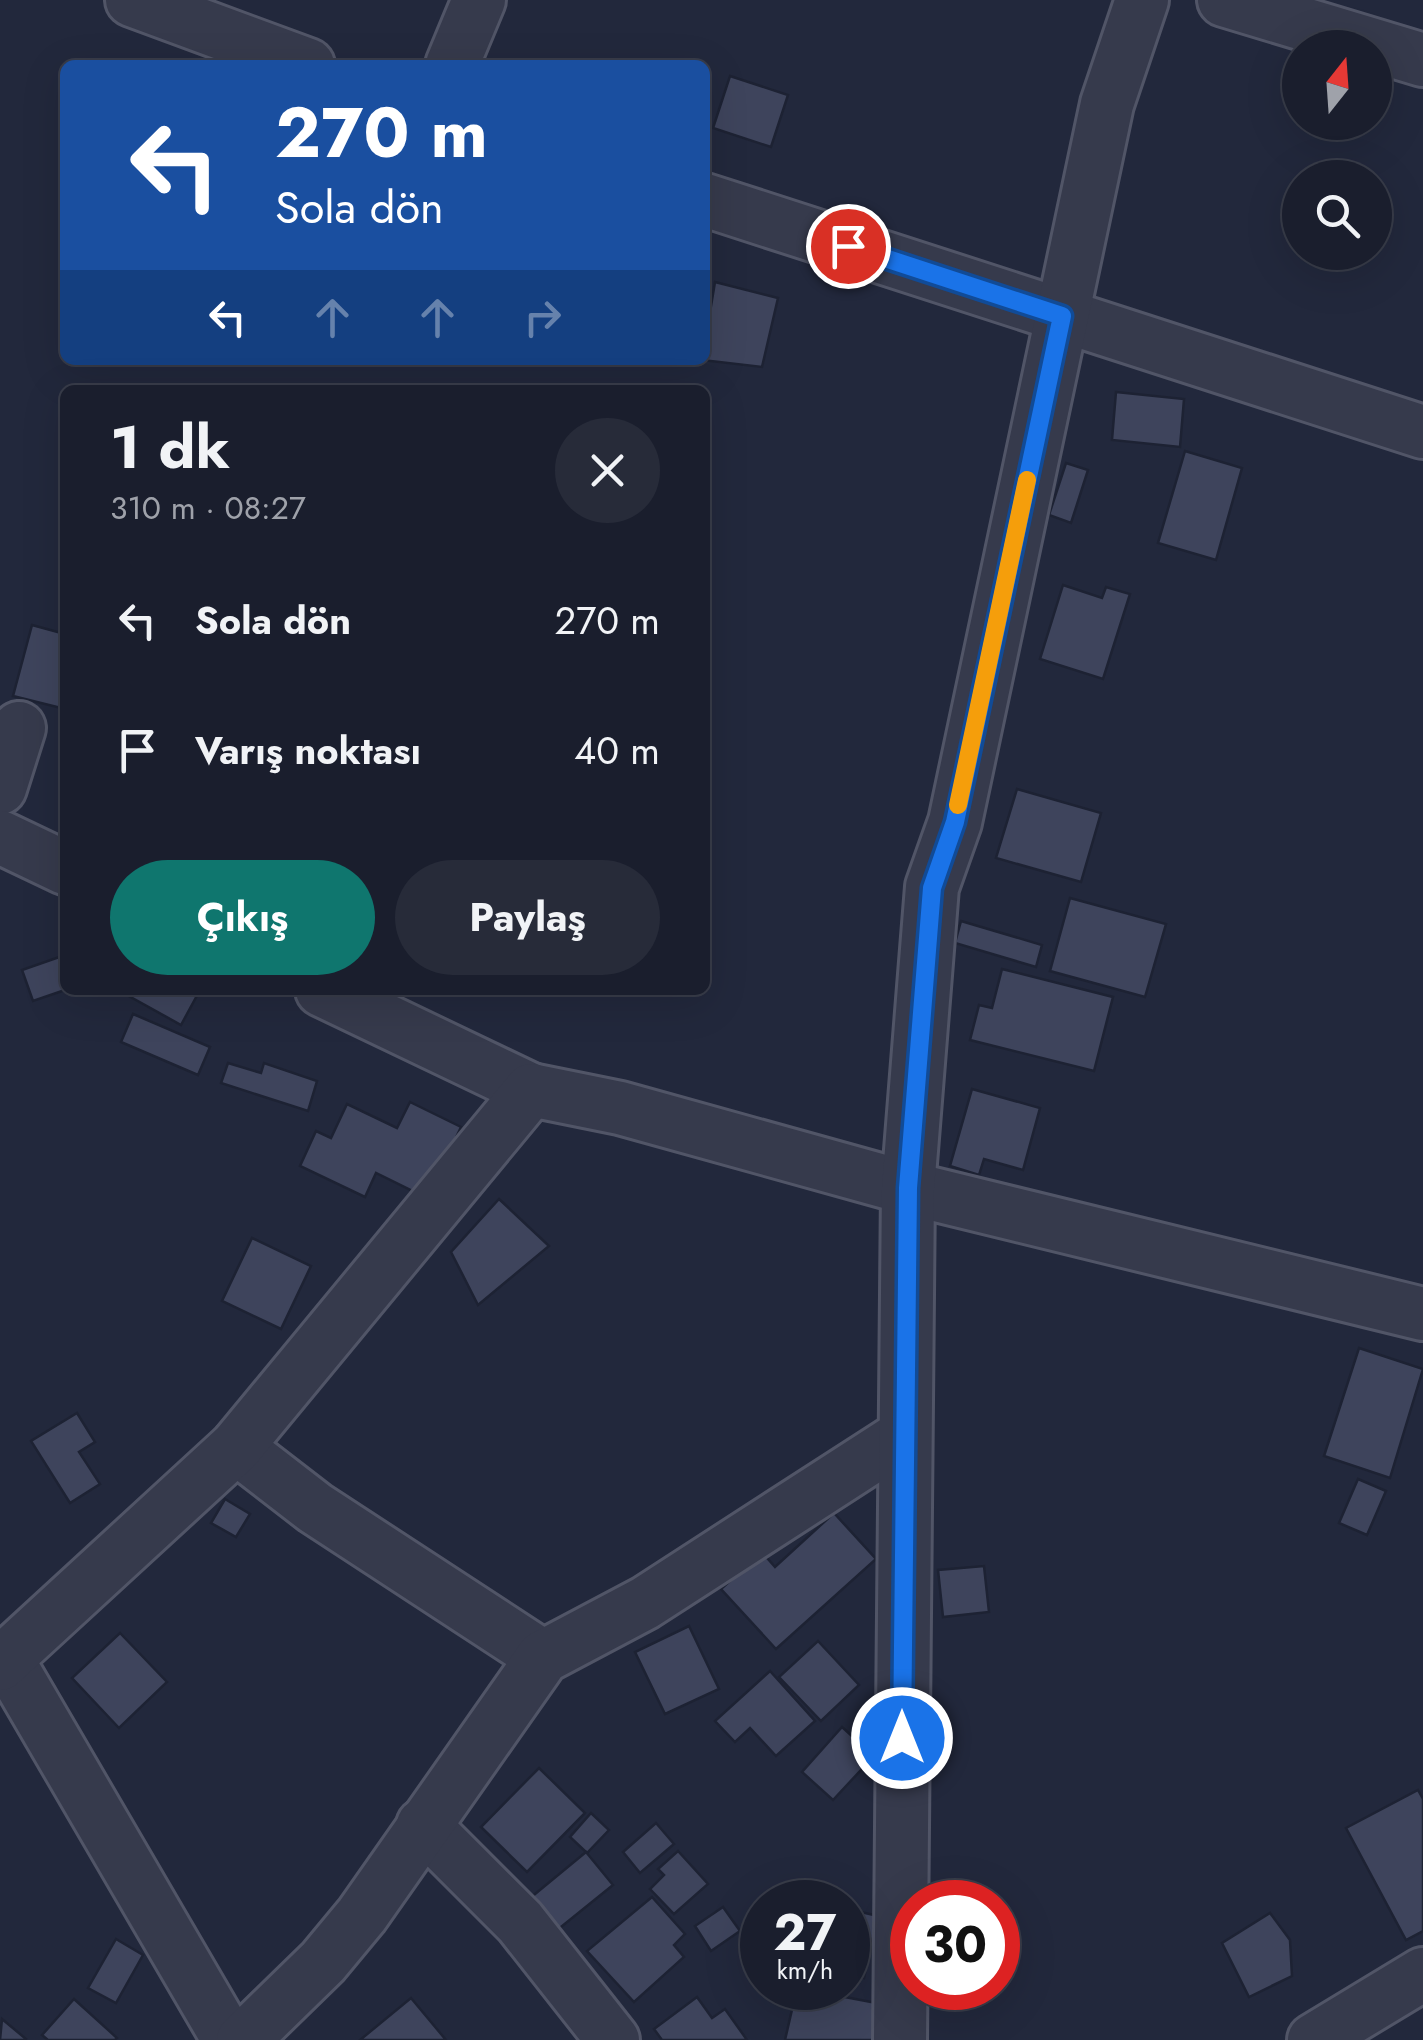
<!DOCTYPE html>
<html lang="tr">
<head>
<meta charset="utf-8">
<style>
  :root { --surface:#1a1e2d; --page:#272b39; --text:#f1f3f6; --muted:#9fa2aa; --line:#383c49; --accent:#0f766e }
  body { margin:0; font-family:Jost,sans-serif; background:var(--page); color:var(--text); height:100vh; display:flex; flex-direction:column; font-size:38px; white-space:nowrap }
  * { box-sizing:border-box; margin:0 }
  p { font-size:32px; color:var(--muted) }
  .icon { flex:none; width:55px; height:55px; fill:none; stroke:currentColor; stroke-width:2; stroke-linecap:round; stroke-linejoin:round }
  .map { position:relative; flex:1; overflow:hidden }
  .drawer { position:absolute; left:60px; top:385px; width:650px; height:610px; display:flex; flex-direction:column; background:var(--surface); border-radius:15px; box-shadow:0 10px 40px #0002,0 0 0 2px var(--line) }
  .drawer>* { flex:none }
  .hud { position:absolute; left:60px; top:60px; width:650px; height:305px; border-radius:15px; box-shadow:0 10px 40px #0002,0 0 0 2px var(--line); background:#1a4fa0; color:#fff; overflow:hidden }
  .needle { width:65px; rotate:17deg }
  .tools { position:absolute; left:1282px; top:30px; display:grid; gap:20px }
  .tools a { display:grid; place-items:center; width:110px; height:110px; border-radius:50%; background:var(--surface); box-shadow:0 10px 40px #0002,0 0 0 2px var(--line); font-size:50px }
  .speed { position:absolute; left:740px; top:1880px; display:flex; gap:20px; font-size:50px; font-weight:700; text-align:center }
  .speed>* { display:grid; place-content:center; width:130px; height:130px; border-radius:50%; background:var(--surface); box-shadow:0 10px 40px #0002,0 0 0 2px var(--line); line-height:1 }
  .speed small { font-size:25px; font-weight:400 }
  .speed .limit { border:15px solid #d22; background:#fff; color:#111 }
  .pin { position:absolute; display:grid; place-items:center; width:85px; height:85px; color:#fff; margin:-42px; border:5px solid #fff; border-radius:50%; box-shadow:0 2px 10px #0007 }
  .me { position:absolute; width:110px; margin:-55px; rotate:0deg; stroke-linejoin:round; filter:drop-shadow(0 0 8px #0008) }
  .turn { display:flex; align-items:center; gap:35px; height:210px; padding:0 50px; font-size:45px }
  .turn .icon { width:130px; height:130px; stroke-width:2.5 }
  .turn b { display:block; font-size:70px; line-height:85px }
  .lanes { display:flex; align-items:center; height:95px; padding:0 50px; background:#0003; justify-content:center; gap:50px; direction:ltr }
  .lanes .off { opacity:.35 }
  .round { display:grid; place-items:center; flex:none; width:105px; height:105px; border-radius:52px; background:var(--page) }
  .overview { display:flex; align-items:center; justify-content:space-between; height:170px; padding:0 50px }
  h1 { font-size:60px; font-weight:700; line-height:75px }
  .button { display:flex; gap:20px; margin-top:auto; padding:20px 50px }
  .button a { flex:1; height:115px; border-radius:60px; background:var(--accent); color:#fff; font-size:40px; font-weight:700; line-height:115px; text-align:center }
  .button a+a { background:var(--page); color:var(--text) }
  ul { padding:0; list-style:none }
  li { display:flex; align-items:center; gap:30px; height:130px; padding:0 50px }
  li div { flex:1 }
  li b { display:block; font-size:38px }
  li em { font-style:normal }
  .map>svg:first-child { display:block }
</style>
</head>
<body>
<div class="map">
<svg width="1423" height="2040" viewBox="0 0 1423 2040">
  <rect width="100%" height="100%" fill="#22283c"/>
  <g fill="#3e445c" stroke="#1d2233" stroke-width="2.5">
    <path d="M730,76L788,95L771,147L713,128Z"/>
    <path d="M715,282L778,298L762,367L702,360Z"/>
    <path d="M1116,392L1184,399L1180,447L1112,440Z"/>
    <path d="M1185,451L1242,468L1216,560L1158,543Z"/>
    <path d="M1066,463L1088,470L1071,523L1049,515Z"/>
    <path d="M1063,585L1102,598L1106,587L1130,594L1103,679L1040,659Z"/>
    <path d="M32,625L65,634V709L13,696Z"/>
    <path d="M1017,789L1101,813L1081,882L996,858Z"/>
    <path d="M1070,898L1166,924L1145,997L1050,971Z"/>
    <path d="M961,921L1042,945L1036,967L955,943Z"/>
    <path d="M65,955V990L33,1001L22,970Z"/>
    <path d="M1002,969L1113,997L1094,1071L970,1040L979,1005L992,1008Z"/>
    <path d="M118,990H200L181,1025Z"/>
    <path d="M133,1014L210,1047L198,1075L121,1042Z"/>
    <path d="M228,1063L261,1073L264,1063L317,1081L308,1111L221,1083Z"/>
    <path d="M972,1089L1040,1108L1023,1170L984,1159L979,1175L950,1166Z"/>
    <path d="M410,1102L461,1127L427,1198L376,1173L365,1197L300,1166L316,1131L331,1138L347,1104L397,1128Z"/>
    <path d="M499,1199L549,1246L478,1305L451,1252Z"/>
    <path d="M252,1238L311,1266L281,1329L222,1301Z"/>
    <path d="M1359,1348L1423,1369L1390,1478L1324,1456Z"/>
    <path d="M77,1413L95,1442L79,1452L100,1484L70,1503L31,1441Z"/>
    <path d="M1358,1479L1386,1491L1367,1535L1339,1523Z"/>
    <path d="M225,1499L250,1514L236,1537L211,1523Z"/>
    <path d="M834,1513L876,1559L776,1649L721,1589L762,1552L775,1567Z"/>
    <path d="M984,1566L989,1612L943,1617L938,1570Z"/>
    <path d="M689,1626L719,1689L665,1714L635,1652Z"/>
    <path d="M120,1633L167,1682L119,1728L72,1678Z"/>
    <path d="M818,1641L859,1685L821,1721L779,1677Z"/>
    <path d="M770,1671L815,1721L776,1756L750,1728L735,1742L715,1721Z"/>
    <path d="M842,1727L874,1756L833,1800L802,1772Z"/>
    <path d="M539,1768L585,1813L527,1872L481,1827Z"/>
    <path d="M1418,1790L1423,1799V1931L1406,1940L1346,1828Z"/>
    <path d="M591,1813L609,1830L587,1853L570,1837Z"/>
    <path d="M656,1823L674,1844L640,1873L623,1852Z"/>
    <path d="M678,1851L708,1884L674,1914L650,1889L664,1875L658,1869Z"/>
    <path d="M586,1852L613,1885L556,1931L529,1899Z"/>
    <path d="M652,1897L685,1934L674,1945L684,1957L634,2002L587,1951Z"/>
    <path d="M723,1907L740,1931L711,1951L695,1926Z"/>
    <path d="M848,1909L878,1916L864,1978L848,1974Z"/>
    <path d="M1270,1913L1290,1940L1292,1976L1249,1997L1222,1943Z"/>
    <path d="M116,1939L143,1955L116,2003L88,1988Z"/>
    <path d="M797,1988L887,2005L879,2040H785Z"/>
    <path d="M697,1997L712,2018L725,2009L747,2040H662L654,2029Z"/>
    <path d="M411,1998L446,2040H360Z"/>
    <path d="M74,1999L117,2038L115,2040H48L42,2035Z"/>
    <path d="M2,2019L26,2039L25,2040H0Z"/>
  </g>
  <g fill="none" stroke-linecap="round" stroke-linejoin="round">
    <defs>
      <g id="minor">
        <path d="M132,0L308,65"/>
        <path d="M1224,0L1423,60"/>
        <path d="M452,65L479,0"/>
        <path d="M705,200L1423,432"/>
        <path d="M0,788L19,728"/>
        <path d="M0,837L65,868"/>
        <path d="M322,990L531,1090"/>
        <path d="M236,1447L315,1508L543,1657"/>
        <path d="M5,1656L229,2040"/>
        <path d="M0,1664L236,1447L531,1090L620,1108L908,1188L1423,1314"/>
        <path d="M423,1825L520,1922L613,2040"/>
        <path d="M243,2040L323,1962L362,1915L543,1657L645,1603L905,1435"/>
        <path d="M900,2040L908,1188L932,887L955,822L1107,104L1142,0"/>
        <path d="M1314,2040L1423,1974"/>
      </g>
    </defs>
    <use href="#minor" stroke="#515567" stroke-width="58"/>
    <use href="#minor" stroke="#363a4c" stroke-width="52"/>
  </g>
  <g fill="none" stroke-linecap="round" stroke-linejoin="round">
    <defs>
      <path id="route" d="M848,246L1062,316L955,822L932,888L908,1188L902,1738"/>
    </defs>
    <use href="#route" stroke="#114b97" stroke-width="25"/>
    <use href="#route" stroke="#1a73e8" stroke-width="18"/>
    <path stroke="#f59e0b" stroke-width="18" d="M958,805L1027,480"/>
  </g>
</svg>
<div class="tools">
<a><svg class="needle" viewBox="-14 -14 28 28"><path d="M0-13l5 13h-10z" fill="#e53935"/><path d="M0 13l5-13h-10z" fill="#9fa2aa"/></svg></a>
<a><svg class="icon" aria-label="search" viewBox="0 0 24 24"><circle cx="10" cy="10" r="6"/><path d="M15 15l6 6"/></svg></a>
</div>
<div class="speed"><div>27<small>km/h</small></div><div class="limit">30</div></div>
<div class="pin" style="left:848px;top:246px;background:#d93025"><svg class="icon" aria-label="arrive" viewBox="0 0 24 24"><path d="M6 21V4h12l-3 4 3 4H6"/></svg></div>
<svg class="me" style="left:902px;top:1738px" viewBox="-20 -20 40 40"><circle r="17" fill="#1a73e8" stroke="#fff" stroke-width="3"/><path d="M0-11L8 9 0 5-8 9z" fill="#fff"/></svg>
<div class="hud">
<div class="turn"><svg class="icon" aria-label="left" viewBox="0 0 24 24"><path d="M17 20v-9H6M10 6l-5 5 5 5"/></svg><div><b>270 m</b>Sola dön</div></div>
<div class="lanes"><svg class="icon" aria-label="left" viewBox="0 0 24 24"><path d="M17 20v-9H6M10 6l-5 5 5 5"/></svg><svg class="icon off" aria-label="ahead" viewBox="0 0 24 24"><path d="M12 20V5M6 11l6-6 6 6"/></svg><svg class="icon off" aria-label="ahead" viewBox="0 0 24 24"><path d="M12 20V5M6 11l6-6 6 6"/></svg><svg class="icon off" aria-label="right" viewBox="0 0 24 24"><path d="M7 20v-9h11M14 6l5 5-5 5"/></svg></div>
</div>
<section class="drawer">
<div class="overview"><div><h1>1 dk</h1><p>310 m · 08:27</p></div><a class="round"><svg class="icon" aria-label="close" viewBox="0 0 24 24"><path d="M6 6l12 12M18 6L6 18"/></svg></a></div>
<ul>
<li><svg class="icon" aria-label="left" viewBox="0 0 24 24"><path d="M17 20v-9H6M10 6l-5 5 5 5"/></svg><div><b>Sola dön</b></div><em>270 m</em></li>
<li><svg class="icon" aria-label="arrive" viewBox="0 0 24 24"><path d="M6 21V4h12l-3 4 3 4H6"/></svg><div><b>Varış noktası</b></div><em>40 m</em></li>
</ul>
<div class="button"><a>Çıkış</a><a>Paylaş</a></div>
</section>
</div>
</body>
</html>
